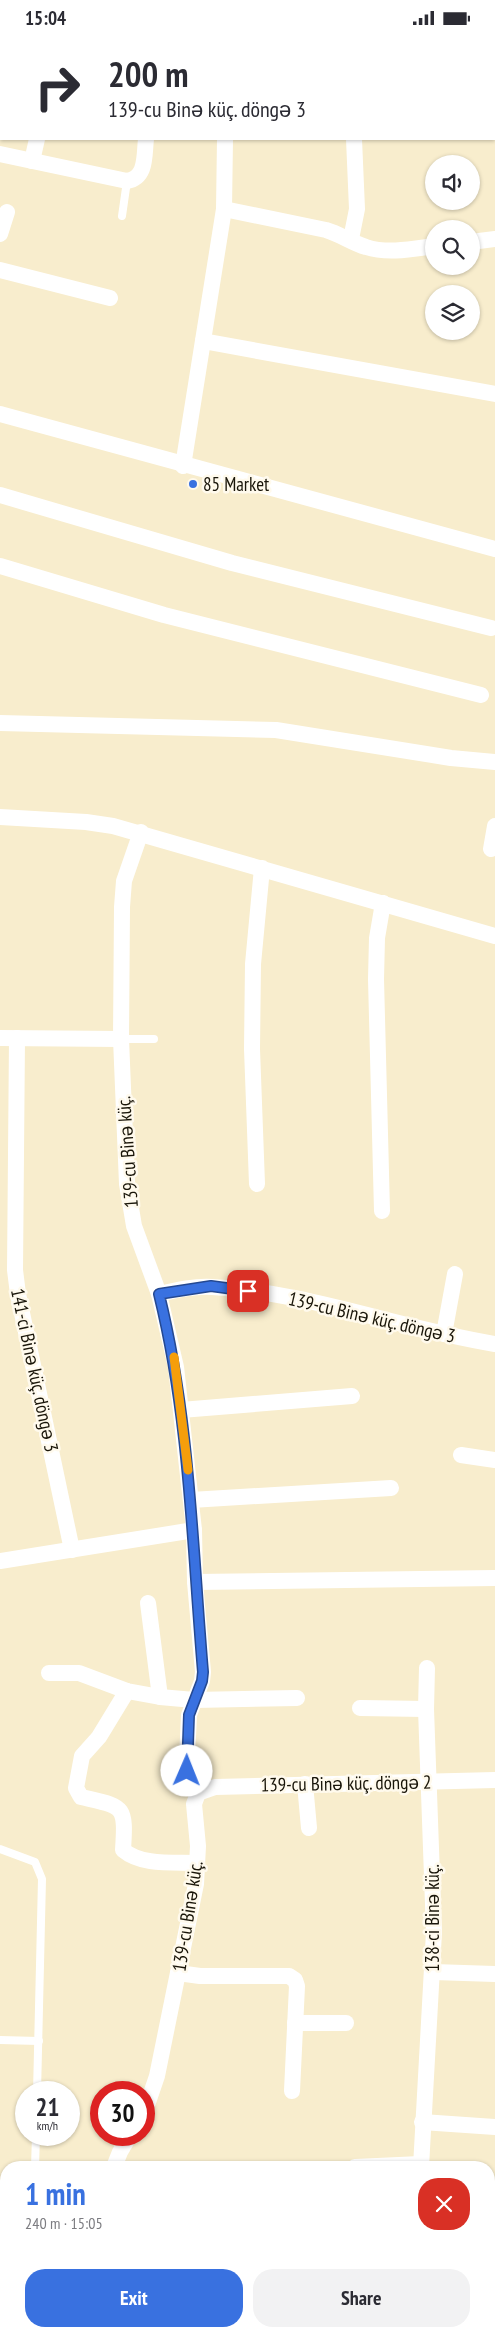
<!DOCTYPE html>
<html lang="en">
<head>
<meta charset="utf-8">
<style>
  :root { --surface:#fff; --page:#f2f2f3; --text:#2b2b33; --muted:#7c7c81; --accent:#3971e0 }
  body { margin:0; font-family:"PT Sans Narrow",sans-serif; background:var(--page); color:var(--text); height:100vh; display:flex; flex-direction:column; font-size:19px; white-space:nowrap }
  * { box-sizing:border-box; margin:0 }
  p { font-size:16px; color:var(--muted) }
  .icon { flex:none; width:28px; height:28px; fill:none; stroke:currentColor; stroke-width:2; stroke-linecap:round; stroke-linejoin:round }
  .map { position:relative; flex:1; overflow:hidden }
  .details { position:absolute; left:0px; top:2126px; width:495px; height:176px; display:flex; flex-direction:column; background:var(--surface); border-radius:20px 20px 0 0; box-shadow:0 1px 4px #0004 }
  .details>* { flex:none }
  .hud { position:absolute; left:0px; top:0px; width:495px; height:105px; box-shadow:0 1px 4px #0004; background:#fff; color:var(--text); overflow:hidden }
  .buttons { position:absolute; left:425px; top:120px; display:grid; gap:10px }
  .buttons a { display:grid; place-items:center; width:55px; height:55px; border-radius:50%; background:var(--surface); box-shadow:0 1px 4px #0004; font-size:25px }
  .speed { position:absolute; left:15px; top:2046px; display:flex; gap:10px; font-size:25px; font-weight:700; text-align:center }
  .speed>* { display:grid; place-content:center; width:65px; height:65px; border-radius:50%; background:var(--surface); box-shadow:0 1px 4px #0004; line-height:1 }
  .speed small { font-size:12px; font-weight:400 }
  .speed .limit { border:8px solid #d22; background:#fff; color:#111 }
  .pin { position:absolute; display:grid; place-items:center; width:42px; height:42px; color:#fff; margin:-21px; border-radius:10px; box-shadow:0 2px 8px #0006 }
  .me { position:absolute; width:55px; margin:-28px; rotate:1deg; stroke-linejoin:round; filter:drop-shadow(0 0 4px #0008) }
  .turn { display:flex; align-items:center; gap:18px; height:105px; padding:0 25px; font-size:22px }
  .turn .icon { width:65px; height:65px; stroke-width:2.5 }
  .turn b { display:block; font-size:35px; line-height:42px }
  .round { display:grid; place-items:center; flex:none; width:52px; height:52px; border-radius:20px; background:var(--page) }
  .overview { display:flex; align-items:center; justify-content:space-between; height:85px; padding:0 25px }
  h1 { font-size:30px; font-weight:600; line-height:38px; color:var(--accent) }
  .cta { display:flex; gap:10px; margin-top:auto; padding:10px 25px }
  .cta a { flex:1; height:58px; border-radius:20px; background:var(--accent); color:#fff; font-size:20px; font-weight:600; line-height:58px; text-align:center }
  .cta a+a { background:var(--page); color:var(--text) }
  .status { display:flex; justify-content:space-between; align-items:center; height:35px; padding:0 25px; background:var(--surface); direction:ltr }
  .status svg { height:14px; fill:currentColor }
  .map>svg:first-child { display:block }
</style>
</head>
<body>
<div class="status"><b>15:04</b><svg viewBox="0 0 49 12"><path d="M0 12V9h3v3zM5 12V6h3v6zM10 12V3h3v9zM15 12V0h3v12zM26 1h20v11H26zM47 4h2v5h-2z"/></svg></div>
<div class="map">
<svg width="495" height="2302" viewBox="0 0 495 2302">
  <rect width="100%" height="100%" fill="#f8edcd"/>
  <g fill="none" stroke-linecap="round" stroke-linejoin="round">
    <g stroke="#fff" stroke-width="8">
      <path d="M122,181L127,146"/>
      <path d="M121,1004H154"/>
      <path d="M0,1814L35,1827L42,1844L37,2058"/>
      <path d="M0,2005L39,2006"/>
      <path d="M35,2132L36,2100"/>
      <path d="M15,2302L19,2296"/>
    </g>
    <g stroke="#fff" stroke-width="16">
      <path d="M350,0V1"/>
      <path d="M62,1V0"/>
      <path d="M161,1V0"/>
      <path d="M227,1V0"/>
      <path d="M0,119L127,146C147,143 144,120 146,104"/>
      <path d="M32,126L37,104"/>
      <path d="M224,174L326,195C340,199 352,208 366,212C388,219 412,214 434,211"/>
      <path d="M0,199L7,177"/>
      <path d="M351,204L357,174L354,104"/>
      <path d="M471,207L495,204"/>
      <path d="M0,235L110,263"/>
      <path d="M203,306L495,359"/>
      <path d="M0,379L495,514"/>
      <path d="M183,431L224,174L225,104"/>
      <path d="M0,460L232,528L491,593"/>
      <path d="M0,531L164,580L481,660"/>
      <path d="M0,688L276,695L451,723L495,727"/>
      <path d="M0,782L86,787L113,791L495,901"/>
      <path d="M141,797L124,846L122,872L121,1004L127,1149L134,1191L159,1259L176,1332L194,1495L195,1547L203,1637L202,1646L189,1680L187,1724V1735L198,1758L194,1769L198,1811L196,1849L157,2041L144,2079"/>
      <path d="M491,814L495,791"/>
      <path d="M0,1003L121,1004"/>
      <path d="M17,1003L15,1235L18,1259L72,1515"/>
      <path d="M257,1149L252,1014L253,929L262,833"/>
      <path d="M382,1176L376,944L377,903L383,868"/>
      <path d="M159,1259C177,1255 194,1251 212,1252C308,1257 400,1294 495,1309"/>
      <path d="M444,1299L455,1239"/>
      <path d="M181,1375L352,1361"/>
      <path d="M461,1420L495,1425"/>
      <path d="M191,1465L391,1453"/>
      <path d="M0,1526L194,1495"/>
      <path d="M195,1547L495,1543"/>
      <path d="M148,1568L160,1662"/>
      <path d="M49,1638H79L127,1656L160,1662L194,1665L297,1663"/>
      <path d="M127,1656L99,1702L82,1721L76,1753L81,1762C124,1772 126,1769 123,1815C142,1831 173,1827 197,1828"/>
      <path d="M360,1673L426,1674"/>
      <path d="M305,1749L309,1793"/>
      <path d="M198,1758L215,1752L495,1745"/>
      <path d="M433,1937L495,1939"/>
      <path d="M178,1938L200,1941H289L295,1945L297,1951L292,2056"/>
      <path d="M295,1988H346"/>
      <path d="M422,2087L495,2092"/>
      <path d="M114,2132L120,2117L130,2100"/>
      <path d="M355,2132L421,2129"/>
      <path d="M421,2132L434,1897L426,1674L427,1633"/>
      <path d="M489,2204H495"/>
      <path d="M103,2296L104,2302"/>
      <path d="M241,2296V2302"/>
      <path d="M429,2296V2302"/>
    </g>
  </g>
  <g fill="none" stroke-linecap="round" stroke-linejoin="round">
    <defs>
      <path id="route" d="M187,1736L189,1680L202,1646L203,1637C192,1508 190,1385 159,1259L211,1251L248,1256"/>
    </defs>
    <use href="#route" stroke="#254992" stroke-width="12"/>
    <use href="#route" stroke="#3971e0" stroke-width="9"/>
    <path stroke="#f59e0b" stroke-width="9" d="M174,1322L188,1435"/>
  </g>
  <circle fill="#3971e0" stroke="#fffaed" stroke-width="2" cx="193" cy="449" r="5"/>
  <g text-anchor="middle" stroke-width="5" stroke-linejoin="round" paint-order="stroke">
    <g font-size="19" fill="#191509" stroke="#fffaed" text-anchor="start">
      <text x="203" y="456">85 Market</text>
    </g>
    <g font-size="19" fill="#191509" stroke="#fffaed">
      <text transform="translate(127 1117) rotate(-94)" y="7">139-cu Binə küç.</text>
      <text transform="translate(372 1282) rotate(13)" y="7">139-cu Binə küç. döngə 3</text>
      <text transform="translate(35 1335) rotate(78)" y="7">141-ci Binə küç. döngə 3</text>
      <text transform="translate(346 1748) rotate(-1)" y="7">139-cu Binə küç. döngə 2</text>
      <text transform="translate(187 1881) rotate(-81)" y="7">139-cu Binə küç.</text>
      <text transform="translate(432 1883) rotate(-90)" y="7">138-ci Binə küç.</text>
    </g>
  </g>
</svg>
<div class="buttons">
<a><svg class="icon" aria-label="sound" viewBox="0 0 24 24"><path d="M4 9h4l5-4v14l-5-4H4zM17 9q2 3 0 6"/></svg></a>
<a><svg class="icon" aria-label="search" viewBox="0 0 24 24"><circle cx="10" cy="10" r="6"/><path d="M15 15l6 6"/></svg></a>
<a><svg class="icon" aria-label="layers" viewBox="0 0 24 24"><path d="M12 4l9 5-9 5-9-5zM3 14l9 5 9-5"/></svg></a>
</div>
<div class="speed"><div>21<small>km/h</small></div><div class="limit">30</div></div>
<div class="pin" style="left:248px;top:1256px;background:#d93025"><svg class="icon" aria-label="arrive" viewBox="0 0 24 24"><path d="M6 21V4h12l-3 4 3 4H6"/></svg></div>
<svg class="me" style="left:187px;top:1736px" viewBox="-20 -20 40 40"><circle r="19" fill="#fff"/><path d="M0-13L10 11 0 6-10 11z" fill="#3971e0"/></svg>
<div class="hud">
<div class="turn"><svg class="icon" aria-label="right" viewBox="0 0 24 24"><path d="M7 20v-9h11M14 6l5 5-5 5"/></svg><div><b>200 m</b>139-cu Binə küç. döngə 3</div></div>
</div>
<section class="details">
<div class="overview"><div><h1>1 min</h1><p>240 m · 15:05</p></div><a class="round" style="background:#d93025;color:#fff"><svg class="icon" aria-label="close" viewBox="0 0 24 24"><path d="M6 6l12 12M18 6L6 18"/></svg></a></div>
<div class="cta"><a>Exit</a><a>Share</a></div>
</section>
</div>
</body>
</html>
